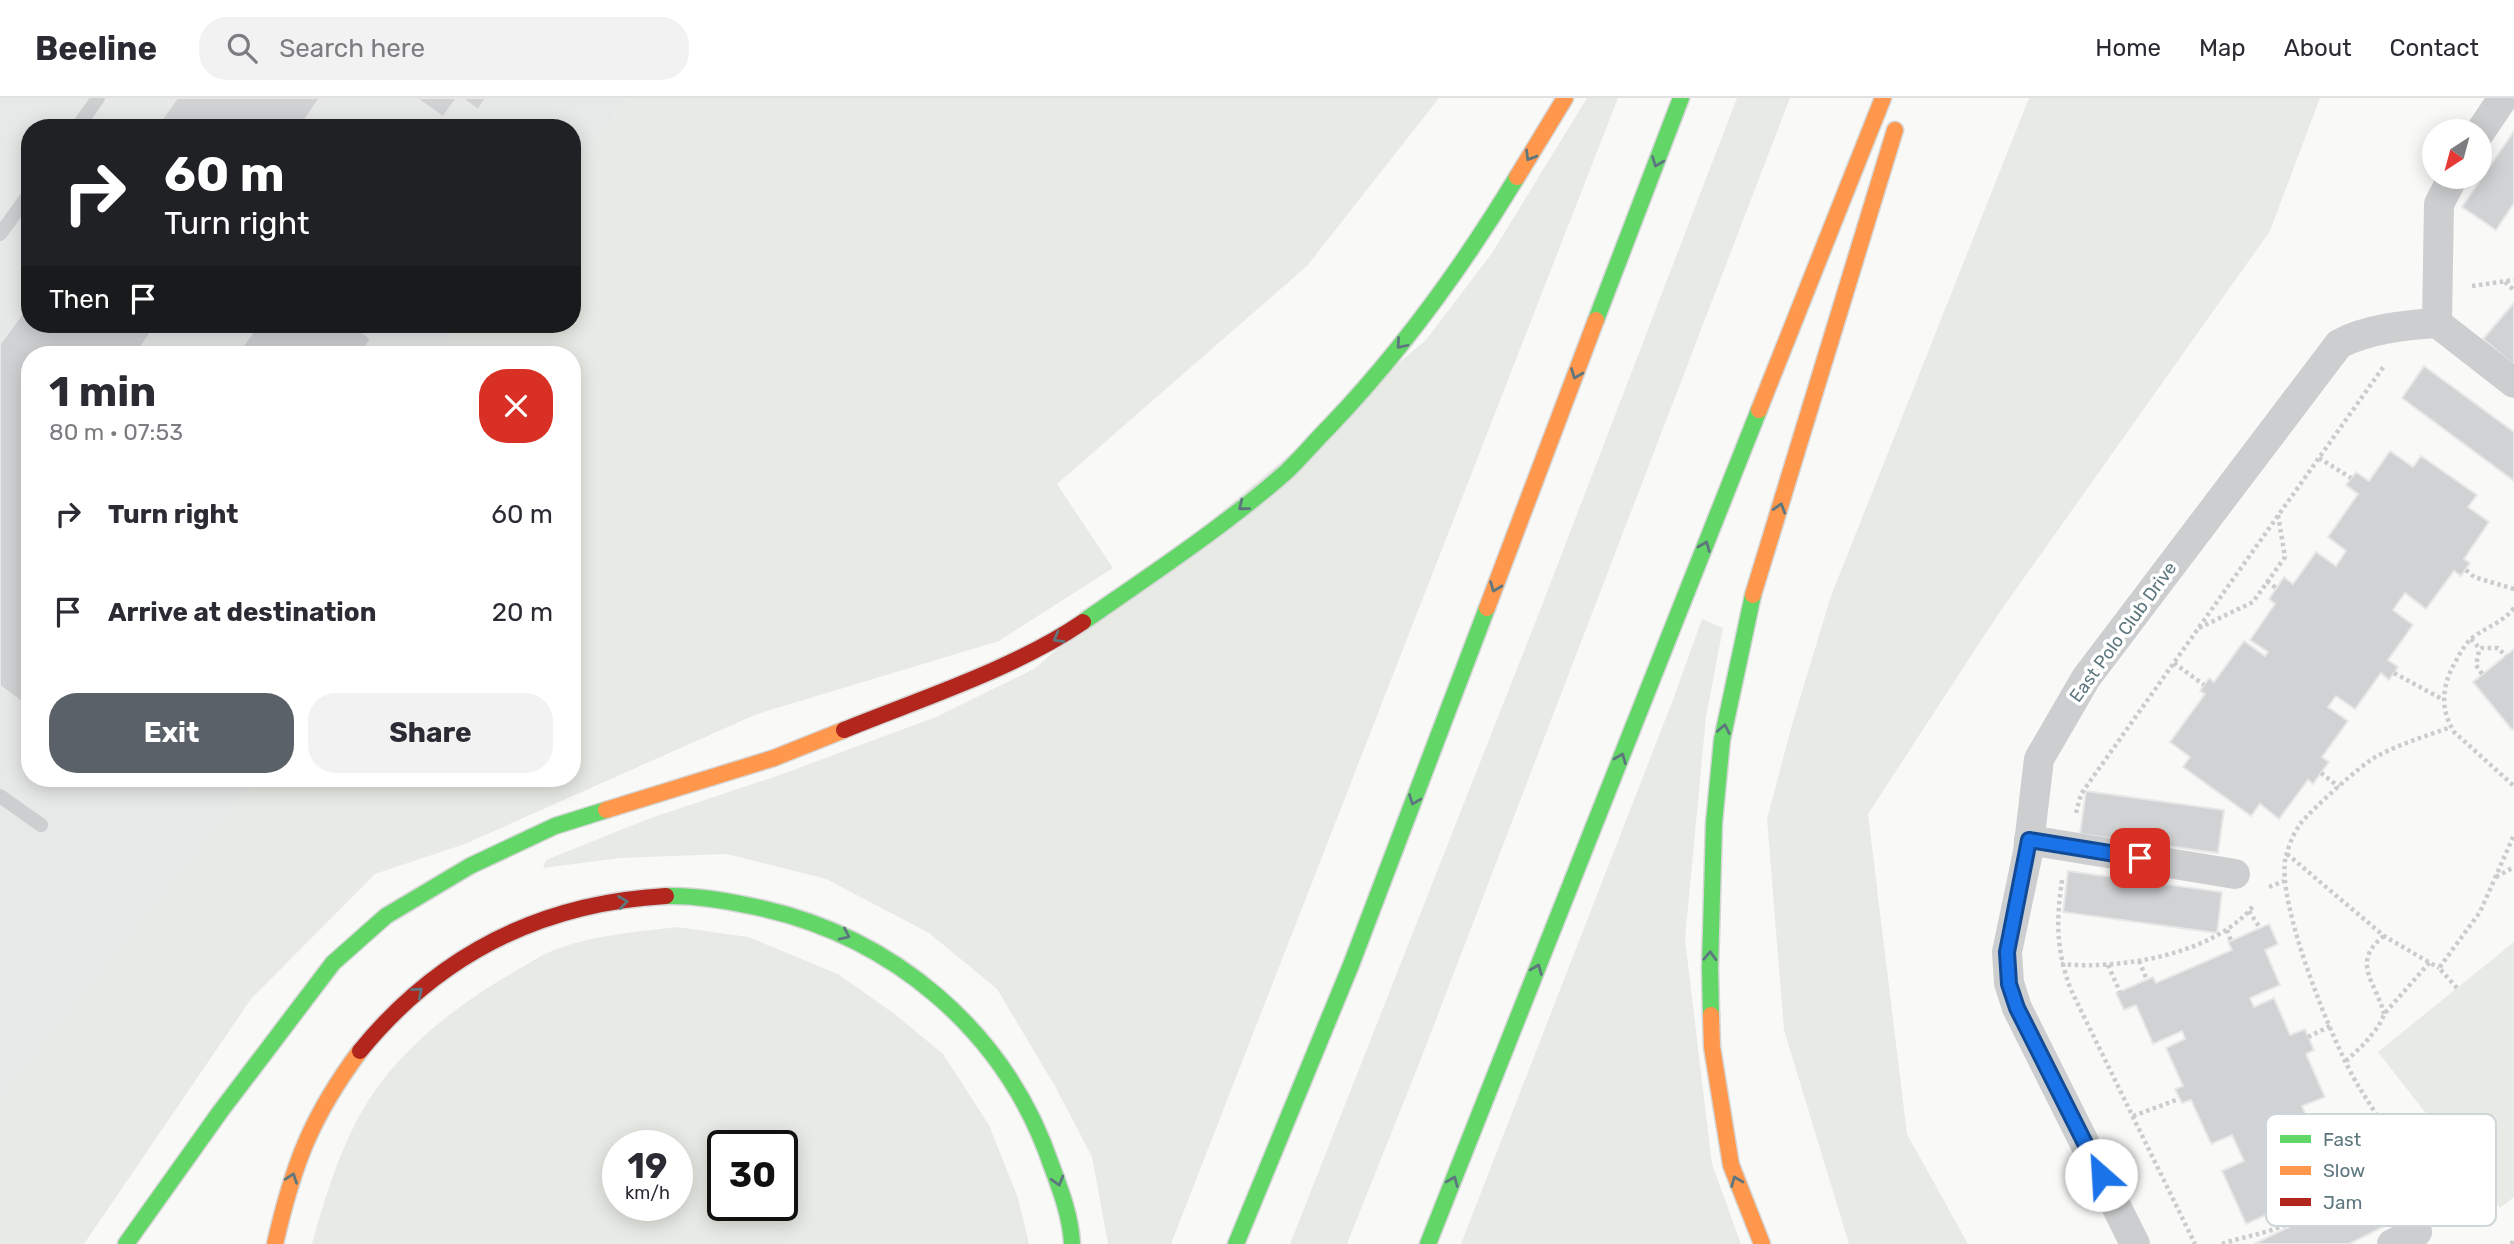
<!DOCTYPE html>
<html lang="en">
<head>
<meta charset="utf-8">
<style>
  :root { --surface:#fff; --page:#f2f2f3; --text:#2b2b33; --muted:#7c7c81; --line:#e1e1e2; --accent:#5a6168 }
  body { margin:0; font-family:Rubik,sans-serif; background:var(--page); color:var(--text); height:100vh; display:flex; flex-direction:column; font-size:26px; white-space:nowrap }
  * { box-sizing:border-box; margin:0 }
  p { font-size:23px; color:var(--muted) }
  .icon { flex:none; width:38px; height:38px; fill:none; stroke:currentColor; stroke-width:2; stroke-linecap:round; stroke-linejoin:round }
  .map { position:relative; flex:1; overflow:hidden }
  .sheet { position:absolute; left:21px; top:248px; width:560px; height:441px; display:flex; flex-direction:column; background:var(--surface); border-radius:28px; box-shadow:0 4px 18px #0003 }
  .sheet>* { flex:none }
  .banner { position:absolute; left:21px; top:21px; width:560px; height:214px; border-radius:28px; box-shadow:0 4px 18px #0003; background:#202124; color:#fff; overflow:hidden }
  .needle { width:46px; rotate:216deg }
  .fabs { position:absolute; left:2422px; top:21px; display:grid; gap:14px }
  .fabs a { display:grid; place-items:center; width:70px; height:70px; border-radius:50%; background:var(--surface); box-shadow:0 4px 18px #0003; font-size:35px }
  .speed { position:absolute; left:602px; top:1032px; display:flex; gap:14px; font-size:35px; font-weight:700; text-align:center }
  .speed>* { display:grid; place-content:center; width:91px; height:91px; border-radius:50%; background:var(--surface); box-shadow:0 4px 18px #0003; line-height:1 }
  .speed small { font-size:18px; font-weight:400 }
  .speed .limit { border:4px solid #111; border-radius:10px; background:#fff; color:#111 }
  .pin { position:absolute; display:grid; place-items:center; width:60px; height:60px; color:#fff; margin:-30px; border-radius:14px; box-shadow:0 4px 10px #0006 }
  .me { position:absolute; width:77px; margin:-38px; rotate:334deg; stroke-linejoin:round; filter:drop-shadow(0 0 5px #0008) }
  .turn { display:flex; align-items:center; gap:24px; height:147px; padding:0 28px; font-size:32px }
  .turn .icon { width:91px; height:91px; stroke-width:2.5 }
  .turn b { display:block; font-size:49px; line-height:60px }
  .then { display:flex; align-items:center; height:66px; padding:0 28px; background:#0003; gap:14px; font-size:26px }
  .round { display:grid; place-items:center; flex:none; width:74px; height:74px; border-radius:28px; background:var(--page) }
  .headline { display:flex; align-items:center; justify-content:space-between; height:119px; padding:0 28px }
  h1 { font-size:42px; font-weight:700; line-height:52px }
  .action { display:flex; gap:14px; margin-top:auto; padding:14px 28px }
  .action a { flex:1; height:80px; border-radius:28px; background:var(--accent); color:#fff; font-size:28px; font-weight:700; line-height:80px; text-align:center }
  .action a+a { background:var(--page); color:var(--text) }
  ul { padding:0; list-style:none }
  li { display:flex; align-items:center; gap:21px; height:98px; padding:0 28px }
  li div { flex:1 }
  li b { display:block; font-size:26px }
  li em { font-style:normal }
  header { display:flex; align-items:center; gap:42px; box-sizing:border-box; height:98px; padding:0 35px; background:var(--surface); border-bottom:2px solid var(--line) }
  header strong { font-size:33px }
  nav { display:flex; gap:38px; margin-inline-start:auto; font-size:24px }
  .search { width:490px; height:63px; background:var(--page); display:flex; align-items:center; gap:18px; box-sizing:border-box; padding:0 24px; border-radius:28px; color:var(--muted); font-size:26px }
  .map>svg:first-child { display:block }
</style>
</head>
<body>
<header>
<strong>Beeline</strong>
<div class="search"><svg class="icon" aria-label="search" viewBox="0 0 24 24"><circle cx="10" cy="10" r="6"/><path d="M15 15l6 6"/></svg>Search here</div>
<nav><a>Home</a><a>Map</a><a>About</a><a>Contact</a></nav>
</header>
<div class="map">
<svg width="2514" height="1146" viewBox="0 0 2514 1146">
  <rect width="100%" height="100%" fill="#f9f9f8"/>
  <path fill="#e7e9e8" d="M0,0H627L572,75V30H30V226H462L439,257H30V681H256L0,1003Z"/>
  <g fill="#e8ebe5" fill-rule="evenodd">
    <path d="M627,0H1439L1307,168L1057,386L1113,470L999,543L757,616L465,746L375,776L251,901L84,1146H0V1001L256,681H572V257H439L462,226H572V75Z"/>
    <path d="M1587,0H1618L1171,1146H1108L1092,1059L1055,988L997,891L929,835L826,781L727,756L620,760L543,770L546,762L648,721L777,678L936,619L1034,571L1426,242L1492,155Z"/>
    <path d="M1737,0H1790L1417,971L1347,1146H1290L1539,515Z"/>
    <path d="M2029,0H2320L2270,133L1997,518L1868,716L1907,1036L1968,1146H1849L1784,932L1767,721L1793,623L1831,498Z"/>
    <path d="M1702,521L1723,530L1706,619L1685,841L1712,1066L1741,1146H1461L1674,599Z"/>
    <path d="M677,829L748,839L838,876L896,917L943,956L989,1027L1018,1100L1029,1146H312C323,1106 336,1063 355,1026C389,958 455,907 519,871C530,865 541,857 552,853C590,837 637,834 677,829ZM618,1048H677V1108H618ZM723,1048H782V1108H723Z"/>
    <path d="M2514,844V1099L2500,1110L2378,954Z"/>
  </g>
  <g fill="#d0d2d3" stroke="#e8e8e8" stroke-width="2">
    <path d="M177,0H320L299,30H156Z"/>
    <path d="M416,0H457L443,19Z"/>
    <path d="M462,0H486L478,12Z"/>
    <path d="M2514,33V105L2496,132L2462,109Z"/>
    <path d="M30,205V226H157L135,257H30V610L0,588V246Z"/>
    <path d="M2513,206L2514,207V267L2483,241Z"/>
    <path d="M259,226H351L371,241L359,257H236Z"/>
    <path d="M2424,268L2514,334V383L2402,300Z"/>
    <path d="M2390,353L2413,369L2421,358L2477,397L2468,409L2489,424L2464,461L2470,465L2461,478L2454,473L2426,511L2405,495L2393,512L2413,527L2388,562L2398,569L2389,582L2381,575L2355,611L2336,598L2328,609L2348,623L2322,659L2329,664L2313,686L2308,682L2279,721L2260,706L2251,718L2183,669L2190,659L2170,644L2205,596L2200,593L2204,587L2209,580L2214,584L2244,543L2265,558L2268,554L2250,542L2275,506L2269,501L2284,479L2293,486L2316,454L2336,468L2346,453L2328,439L2358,396L2346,387L2356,374L2369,383Z"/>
    <path d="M2514,551V630L2512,632L2473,584Z"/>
    <path d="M2086,693L2224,712L2218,755L2080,736Z"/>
    <path d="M2068,773L2222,794L2217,835L2063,814Z"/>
    <path d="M2269,826L2278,846L2265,852L2280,887L2250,900L2254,909L2274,900L2290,937L2305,931L2314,952L2306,956L2325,999L2302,1008L2311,1030L2332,1021L2357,1077L2246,1126L2222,1073L2244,1063L2232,1037L2211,1046L2191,1002L2182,1005L2175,991L2183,988L2166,950L2185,941L2182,933L2153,946L2136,907L2124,912L2116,895L2153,879L2156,885L2232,852L2228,844Z"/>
    <path d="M2389,1080L2407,1117L2349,1146H2254Z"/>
  </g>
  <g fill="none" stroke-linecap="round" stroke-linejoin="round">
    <defs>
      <g id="fast">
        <path d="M1596,222L1681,0"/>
        <path d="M1083,524C1152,476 1222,430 1285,375C1300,361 1314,344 1329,329C1401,254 1463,168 1517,79"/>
        <path d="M666,798C694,797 723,802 751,808C891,836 1006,932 1052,1069C1061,1093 1071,1120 1072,1146"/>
        <path d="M1711,917L1710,870L1714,725L1722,642L1753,497"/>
        <path d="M126,1146L220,1014L333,865L386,818L470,768L555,728L606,712"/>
        <path d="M1236,1146L1351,867L1487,510"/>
        <path d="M1428,1146L1759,312"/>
      </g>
      <g id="slow">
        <path d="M1517,79L1565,0"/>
        <path d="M1759,312L1883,0"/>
        <path d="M1753,497L1895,32"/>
        <path d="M1487,510L1596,222"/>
        <path d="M606,712L774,660L844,632"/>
        <path d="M1711,917L1712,949L1731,1067L1762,1146"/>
        <path d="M275,1146C293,1067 311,1019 360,953"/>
      </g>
      <g id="jam">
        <path d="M844,632C920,601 1016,570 1083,524"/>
        <path d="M360,953C439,856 542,805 666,798"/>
      </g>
    </defs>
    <use href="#fast" stroke="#d5d6d6" stroke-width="19"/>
    <use href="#slow" stroke="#d5d6d6" stroke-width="19"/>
    <use href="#jam" stroke="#d5d6d6" stroke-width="19"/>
    <g stroke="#cbcdcd" stroke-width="4.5" stroke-dasharray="3.5 3.5" stroke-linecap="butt">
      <path d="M2505,184L2514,192"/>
      <path d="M2472,188L2514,182"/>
      <path d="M2319,360L2351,380"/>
      <path d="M2466,472L2474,479L2514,491"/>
      <path d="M2267,483L2276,490"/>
      <path d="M2514,510C2503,524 2487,529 2473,539C2466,545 2461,553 2457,561C2442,586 2439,609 2454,634L2514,688"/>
      <path d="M2199,530L2253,504L2285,459L2278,417"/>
      <path d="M2471,541L2480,551"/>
      <path d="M2174,565L2204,587"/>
      <path d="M2394,575L2442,601"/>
      <path d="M2482,576L2476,567L2479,553L2482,550H2498L2506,558"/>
      <path d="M2321,675L2339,689"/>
      <path d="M2076,715L2081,696L2384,268"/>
      <path d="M2287,756L2384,838L2439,870"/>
      <path d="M2496,779L2514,769"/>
      <path d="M2062,782C2056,823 2056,852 2071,892L2195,1146"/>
      <path d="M2269,789L2284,783"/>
      <path d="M2249,813L2260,830"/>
      <path d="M2227,832L2231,843"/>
      <path d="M2384,838C2350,864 2376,884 2384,916"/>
      <path d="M2139,863L2147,882"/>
      <path d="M2061,866C2121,872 2216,856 2254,807"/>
      <path d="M2108,867L2120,894"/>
      <path d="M2457,890L2439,870L2480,814L2514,737"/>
      <path d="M2308,939L2330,928"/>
      <path d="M2346,963L2364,946L2378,929L2385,915L2430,864"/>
      <path d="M2133,1018L2179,1001"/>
      <path d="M2397,1048L2388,1075L2402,1104"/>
      <path d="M2430,1101C2407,1063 2382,1026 2359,989C2334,949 2274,801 2286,758C2289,747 2294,734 2301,725C2312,711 2362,666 2377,658C2400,646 2426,638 2451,629"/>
      <path d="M2222,1146C2244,1138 2267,1136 2289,1125C2329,1107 2337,1077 2388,1075"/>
      <path d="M2511,1146L2514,1143"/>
    </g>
    <g stroke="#cdcecf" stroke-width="14">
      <path d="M77,30L98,0"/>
      <path d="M0,136L30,95"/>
      <path d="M0,698L41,727"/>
    </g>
    <g stroke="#cdcecf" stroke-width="30">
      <path d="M2480,34L2503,0"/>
      <path d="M2437,225L2439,106L2453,79"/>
      <path d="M2437,225L2514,285"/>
      <path d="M2029,742L2235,776"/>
      <path d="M2135,1146L2017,910L2009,885L2007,854L2028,754L2039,661L2086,580L2339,246C2367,231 2405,227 2437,225"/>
      <path d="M2392,1146L2417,1134"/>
    </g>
    <use href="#fast" stroke="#63d668" stroke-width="16"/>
    <use href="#slow" stroke="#ff974d" stroke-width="16"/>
    <use href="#jam" stroke="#b3261e" stroke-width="16"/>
  </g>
  <defs><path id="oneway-chevron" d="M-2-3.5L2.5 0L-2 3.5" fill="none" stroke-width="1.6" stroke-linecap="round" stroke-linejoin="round" transform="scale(1.75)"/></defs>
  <g stroke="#5e777f">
    <use href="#oneway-chevron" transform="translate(1530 58) rotate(121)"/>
    <use href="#oneway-chevron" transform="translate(1657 64) rotate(111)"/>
    <use href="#oneway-chevron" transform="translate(1401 246) rotate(130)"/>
    <use href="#oneway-chevron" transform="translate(1576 276) rotate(111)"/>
    <use href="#oneway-chevron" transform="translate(1243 408) rotate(141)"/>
    <use href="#oneway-chevron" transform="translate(1780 410) rotate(-73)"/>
    <use href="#oneway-chevron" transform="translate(1705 448) rotate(-68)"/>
    <use href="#oneway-chevron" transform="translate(1495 489) rotate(111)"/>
    <use href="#oneway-chevron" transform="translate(1058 540) rotate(151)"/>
    <use href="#oneway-chevron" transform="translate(1724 631) rotate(-79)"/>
    <use href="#oneway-chevron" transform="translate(1621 660) rotate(-68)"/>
    <use href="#oneway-chevron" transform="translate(1414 702) rotate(111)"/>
    <use href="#oneway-chevron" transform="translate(623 804) rotate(-8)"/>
    <use href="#oneway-chevron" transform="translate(845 837) rotate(25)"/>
    <use href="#oneway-chevron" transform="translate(1710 858) rotate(-88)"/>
    <use href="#oneway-chevron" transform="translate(1537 871) rotate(-68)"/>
    <use href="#oneway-chevron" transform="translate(418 894) rotate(-40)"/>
    <use href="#oneway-chevron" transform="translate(292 1080) rotate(-71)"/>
    <use href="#oneway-chevron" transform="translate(1058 1083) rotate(74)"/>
    <use href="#oneway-chevron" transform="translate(1453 1083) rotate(-68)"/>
    <use href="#oneway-chevron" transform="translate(1736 1083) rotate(-112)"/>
  </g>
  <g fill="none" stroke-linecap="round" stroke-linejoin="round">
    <defs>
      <path id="route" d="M2101,1077L2017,910L2009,886L2007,854L2029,742L2140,760"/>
    </defs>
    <use href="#route" stroke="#114b97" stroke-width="18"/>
    <use href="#route" stroke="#1a73e8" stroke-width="12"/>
  </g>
  <g text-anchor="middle" stroke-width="7" stroke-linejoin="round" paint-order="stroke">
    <g font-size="18" fill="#5e777f" stroke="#fff">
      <text transform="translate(2123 534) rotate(-54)" y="6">East Polo Club Drive</text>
    </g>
  </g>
  <rect x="2266" y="1016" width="230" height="112" rx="10" fill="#fff" stroke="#cfd6d9" stroke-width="2"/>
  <rect x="2280" y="1037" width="31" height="8" fill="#63d668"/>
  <rect x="2280" y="1068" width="31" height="9" fill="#ff974d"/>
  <rect x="2280" y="1100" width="31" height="8" fill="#b3261e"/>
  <g font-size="19" fill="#5e777f">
    <text x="2323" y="1048">Fast</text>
    <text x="2323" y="1079">Slow</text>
    <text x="2323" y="1111">Jam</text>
  </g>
</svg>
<div class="fabs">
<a><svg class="needle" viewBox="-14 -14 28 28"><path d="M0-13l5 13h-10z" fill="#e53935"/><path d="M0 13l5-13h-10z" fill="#7c7c81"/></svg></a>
</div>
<div class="speed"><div>19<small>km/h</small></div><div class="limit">30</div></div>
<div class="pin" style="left:2140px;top:760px;background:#d93025"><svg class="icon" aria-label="arrive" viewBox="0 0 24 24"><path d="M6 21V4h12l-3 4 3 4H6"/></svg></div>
<svg class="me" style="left:2101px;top:1077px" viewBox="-20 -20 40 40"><circle r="19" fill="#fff"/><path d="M0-13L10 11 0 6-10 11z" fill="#1a73e8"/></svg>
<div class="banner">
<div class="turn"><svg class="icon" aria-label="right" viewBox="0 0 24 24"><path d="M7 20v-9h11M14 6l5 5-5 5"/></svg><div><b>60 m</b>Turn right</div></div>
<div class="then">Then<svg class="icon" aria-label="arrive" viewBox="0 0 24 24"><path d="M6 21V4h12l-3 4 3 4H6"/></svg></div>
</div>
<section class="sheet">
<div class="headline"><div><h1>1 min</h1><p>80 m · 07:53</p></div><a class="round" style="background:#d93025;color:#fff"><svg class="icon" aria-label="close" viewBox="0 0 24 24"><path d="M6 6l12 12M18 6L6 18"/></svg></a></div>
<ul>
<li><svg class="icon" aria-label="right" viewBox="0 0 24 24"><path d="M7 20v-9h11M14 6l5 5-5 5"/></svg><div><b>Turn right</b></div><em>60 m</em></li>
<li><svg class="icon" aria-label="arrive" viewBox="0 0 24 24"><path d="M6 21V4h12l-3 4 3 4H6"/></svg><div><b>Arrive at destination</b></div><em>20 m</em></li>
</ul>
<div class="action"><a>Exit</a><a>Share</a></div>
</section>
</div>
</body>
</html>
